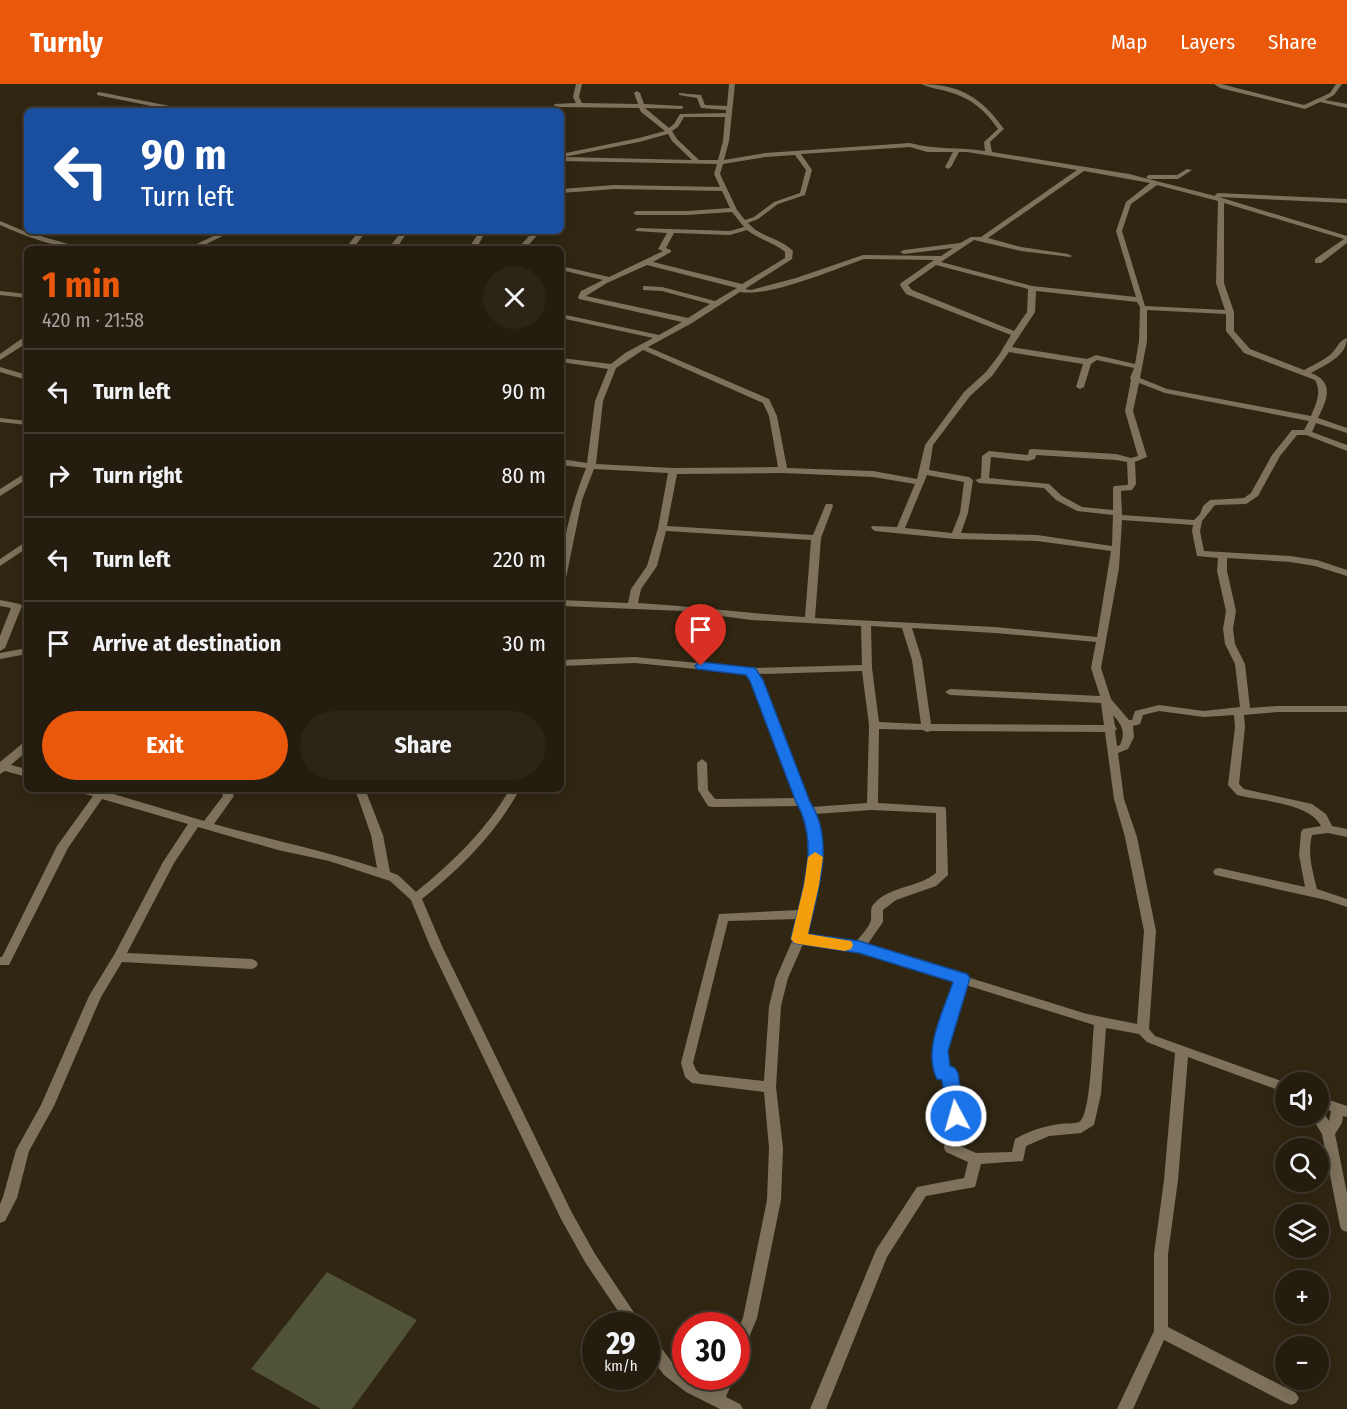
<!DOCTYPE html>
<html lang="en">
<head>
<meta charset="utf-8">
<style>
  :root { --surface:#241c0e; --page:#2c2517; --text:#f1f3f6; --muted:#a3a19e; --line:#413a2e; --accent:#ea580c }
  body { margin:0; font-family:"Fira Sans Condensed",sans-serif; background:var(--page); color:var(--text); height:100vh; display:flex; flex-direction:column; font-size:22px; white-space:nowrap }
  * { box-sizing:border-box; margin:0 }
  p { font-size:20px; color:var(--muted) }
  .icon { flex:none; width:33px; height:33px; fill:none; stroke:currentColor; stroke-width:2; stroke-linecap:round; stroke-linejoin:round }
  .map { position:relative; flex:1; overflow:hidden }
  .panel { position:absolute; left:24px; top:162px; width:540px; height:546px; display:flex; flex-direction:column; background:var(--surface); border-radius:9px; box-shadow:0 3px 15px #0003,0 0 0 2px var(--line) }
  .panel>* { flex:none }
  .guide { position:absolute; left:24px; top:24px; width:540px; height:126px; border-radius:9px; box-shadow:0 3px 15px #0003,0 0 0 2px var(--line); background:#1a4fa0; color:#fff; overflow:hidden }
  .buttons { position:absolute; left:1275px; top:988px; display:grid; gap:12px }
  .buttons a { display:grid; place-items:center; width:54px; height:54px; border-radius:50%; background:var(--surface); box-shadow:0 3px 15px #0003,0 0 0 2px var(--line); font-size:30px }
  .speed { position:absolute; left:582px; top:1228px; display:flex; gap:12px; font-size:30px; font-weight:700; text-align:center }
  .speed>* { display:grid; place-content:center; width:78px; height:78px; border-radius:50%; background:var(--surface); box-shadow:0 3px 15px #0003,0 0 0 2px var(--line); line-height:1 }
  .speed small { font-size:15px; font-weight:400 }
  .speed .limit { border:9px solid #d22; background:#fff; color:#111 }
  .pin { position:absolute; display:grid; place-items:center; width:51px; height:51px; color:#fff; margin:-62px -26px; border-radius:50% 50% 50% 0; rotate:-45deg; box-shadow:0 0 6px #0007 }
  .pin .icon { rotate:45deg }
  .me { position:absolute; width:66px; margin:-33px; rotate:354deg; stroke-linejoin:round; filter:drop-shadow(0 0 4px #0008) }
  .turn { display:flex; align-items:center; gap:21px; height:126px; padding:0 18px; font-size:27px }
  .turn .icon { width:78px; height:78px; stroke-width:2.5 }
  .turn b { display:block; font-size:42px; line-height:51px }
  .round { display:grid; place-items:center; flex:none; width:63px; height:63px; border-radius:32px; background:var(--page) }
  .overview { display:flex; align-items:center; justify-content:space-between; height:102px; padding:0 18px }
  h1 { font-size:36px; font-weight:700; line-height:45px; color:var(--accent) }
  .button { display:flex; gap:12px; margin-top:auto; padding:12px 18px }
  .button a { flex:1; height:69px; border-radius:36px; background:var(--accent); color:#fff; font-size:24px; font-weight:700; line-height:69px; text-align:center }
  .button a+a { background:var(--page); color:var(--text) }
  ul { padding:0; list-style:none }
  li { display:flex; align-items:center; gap:18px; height:84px; padding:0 18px; border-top:2px solid var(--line) }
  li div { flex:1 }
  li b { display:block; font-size:22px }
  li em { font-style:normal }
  header { display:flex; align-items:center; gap:36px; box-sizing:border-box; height:84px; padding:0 30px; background:var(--accent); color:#fff }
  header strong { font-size:28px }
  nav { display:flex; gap:33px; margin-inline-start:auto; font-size:21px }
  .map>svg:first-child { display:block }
</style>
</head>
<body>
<header>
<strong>Turnly</strong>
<nav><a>Map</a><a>Layers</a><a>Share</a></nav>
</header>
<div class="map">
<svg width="1347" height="1325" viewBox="0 0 1347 1325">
  <rect width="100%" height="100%" fill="#302612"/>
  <path fill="#505338" d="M327,1188L417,1236L352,1325H321L251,1285Z"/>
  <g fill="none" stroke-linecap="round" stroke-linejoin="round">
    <g fill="#7e725c" fill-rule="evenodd">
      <path d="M576,0H582L579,13L582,19L638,20L634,9L637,7L640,9L644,20L683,22V24L681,25L645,24L669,44L674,40L680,30L726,29V26L701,24L697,14L679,11V9L701,11L705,21L727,22L729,0H735L729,57L724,76L765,69L910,59C936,66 959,63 985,67L984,58L998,45C985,26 971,14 949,8C940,5 929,4 921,0C960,0 982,14 1004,45L990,58L992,68L1129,90L1215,112L1216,110L1218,109L1347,115V119L1219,113L1347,152V159L1321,179H1315V175L1344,155L1224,119V199L1234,228V247L1250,265L1304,286C1313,281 1322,277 1330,271C1337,265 1338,257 1347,254C1347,272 1325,281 1311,289C1335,298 1327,316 1318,334L1347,344V349L1316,339L1312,348L1347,361V367L1306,351H1297L1280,372L1258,412L1246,420L1215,421L1202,437L1200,447L1204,467L1290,472L1317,476L1347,486V492L1315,482L1290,478L1227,474V487L1236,527L1233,545L1235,560L1245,580L1250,624L1277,622H1347V628H1277L1244,631L1245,643L1239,700L1244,705L1312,720L1326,730L1332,742L1347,745V753L1328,749L1312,751C1307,770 1313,788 1317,805L1347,815V823L1326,816L1215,791L1213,788L1215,785L1219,784L1305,803L1299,771L1301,748L1303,745L1321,742C1310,719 1261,717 1237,711L1228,701L1235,643L1234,631L1204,633L1159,627L1143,631L1140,640L1133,642L1134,653L1128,665L1118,669L1124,715L1137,753L1156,847L1149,945L1155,952L1287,999H1286V1009L1188,973L1178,1096L1168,1170V1243L1296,1309L1299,1314L1296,1319L1291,1321L1286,1319L1164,1256L1133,1325H1117L1154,1247V1170L1164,1096L1175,969L1147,958L1139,950L1106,944L1101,1010L1094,1041L1081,1049L1049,1052L1026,1062L1023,1077L981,1080L975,1103L926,1112L887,1173L826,1325H810L876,1166L917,1103L964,1094L968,1078L946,1068L944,1064C947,1041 948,1018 944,995L938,994L933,967L955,898L859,867L803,860L788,894L781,922L776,1003L783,1064L781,1116L757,1234L741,1273L736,1275V1249L743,1234L767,1116L769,1064L764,1008L692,999L685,993L681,979L719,830L799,826C806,793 820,752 800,722L712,723L708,722L698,706L697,679L702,675L707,679L708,706L715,715L796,714L752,597L747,590L635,579L561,582V576L635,573L750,584L862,581L861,542L751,536L684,527L561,522V516L628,519L631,505L647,482L658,444L668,389L594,385L582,416L566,494L561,497C561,458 572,420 586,384L561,381V375L587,379L595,317L608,285L561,278V274L611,280L625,269L653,254L561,234V230L659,251L682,238L579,215L578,213L581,207L603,196L561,186V182L609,193L663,167L658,165L667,149L636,147L635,146L638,144L730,147L744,143L732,128L687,131H636L633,129L636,127H687L730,124L722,107L615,105L561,109V105L615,101L720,103L714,90L717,80L561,77V70L639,54L665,47L641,28L639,24L560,23L562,28L557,27L554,20L576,19L573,13ZM684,33H725L723,57L718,76H699L677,55L672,47L678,43ZM668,50L672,57L692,76L564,73L639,58ZM910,63L927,68H953L945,83L948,85L951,83L959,68H967L1077,86L981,153H971L960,159L904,166L900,168L904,170L953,164L941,172L863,171L796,194L751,206L745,205L792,175L793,167C780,154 760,153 748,139L758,135L778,120L805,111L812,86L801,70ZM795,71L806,86L800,109L774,118L754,133L745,136L737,126L720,90L723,80L765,73ZM1084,87L1150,99L1126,118L1116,147L1136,213L1032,202L941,178L974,156L1021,167L1070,173L1072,172L1068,170L1021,163L988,154ZM1157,101L1218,117L1216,199L1225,226L1145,222L1122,147L1131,120ZM747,146C759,156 774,158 785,168V174L742,200L653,178L671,168V166L666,164L674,149L730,151ZM864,175L934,176L901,199L900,201L906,210L1011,251L999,271L986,288L964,308L925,361L917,395L873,387L787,384L777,332L769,315L648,263L692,239L740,208C770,213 833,186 864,175ZM647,181L737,204L715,217L662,203L643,202V206L662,207L710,220L688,234L586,212L607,199ZM936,181L1028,205L1027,228L1014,247L912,206L908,201ZM1036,207L1137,218L1140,223L1139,257L1135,280L1096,271L1087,275L1012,263L1035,228ZM1147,226L1226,230V247L1244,269L1315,296C1322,308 1316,320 1311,332L1167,305L1140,294L1147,257ZM643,266L763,319L769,332L778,383L673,384L596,380L603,317L616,284ZM1009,268L1083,280L1076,303L1080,305L1084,303L1091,280L1097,276L1134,284L1130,294L1131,296L1125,327L1138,372L1131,374L1116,370L1032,365L1029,366L1028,371L989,367L982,372L981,394L975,396L979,399L1044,404L1056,416L1077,427L1113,431L1112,462L1037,451L961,449L968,429L973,396L969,393L929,386L933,361L970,312L992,292ZM1139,299L1165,309L1309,337L1304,346H1292L1272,371L1251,409L1244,414L1210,416L1203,422L1200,430L1194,436L1122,431L1121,407L1132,406L1136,400L1135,378L1147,373L1133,327ZM1036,371L1116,376L1127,378L1128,400L1127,401L1114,402L1113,404V426L1082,423L1062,412L1049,400L989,394L991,373L1028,377L1035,375ZM783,389L873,393L915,400L897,443L872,442L871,444L875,447L955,455L1037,457L1111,467L1097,553L995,543L815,534L821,454L833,422L832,420H826L825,422L813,451L667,442L677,390ZM927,391L964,398L960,429L952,449L905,444ZM1122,436L1193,441L1192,447L1197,472L1218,474L1217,487L1226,527L1223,545L1225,560L1235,580L1240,623L1204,627L1159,621L1135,627L1132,636H1129L1111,615L1101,584L1119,484ZM666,447L811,456L805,533C749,530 694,522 638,519L641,505L657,482ZM871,542L902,544L912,576L921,640L879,638L872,584ZM912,544L995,549L1096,558L1091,584L1100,612L950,605L945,608L950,611L1101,619L1104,641L931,640L922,576ZM862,587L869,641L867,719L812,723L808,717L762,596L758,590ZM1113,631C1122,641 1126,648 1120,661L1117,662L1115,647L1117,645L1115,642ZM879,645L923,646L927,648L931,647L1105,648L1114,715L1125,753L1144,847L1137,940L1087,930L967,893L966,891L960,890L867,861L883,838V826L896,816L936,802L948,791L946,726L945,723L878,719ZM872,726L936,729V789C918,804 888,802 873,821C869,826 873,833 870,839C867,846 860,852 856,858L806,851L821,779L822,752L815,730ZM797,835L793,855L776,894L769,922L764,997L700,990L696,986L693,979L728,837ZM966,901L1094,941C1092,956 1091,1033 1079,1038C1074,1040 1065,1039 1060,1040C1044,1042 1029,1047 1015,1055L1012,1068L976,1069L958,1061C961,1038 964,1007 954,985L948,984L945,967Z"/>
      <path d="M1214,0H1221L1304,21L1330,9L1336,0H1342L1334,11L1325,16L1347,20V24L1320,18L1305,25L1220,4Z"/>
      <path d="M99,8L185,25L188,27H176L97,11V9Z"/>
      <path d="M1187,85L1192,86L1178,95H1149L1146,93L1149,91H1177Z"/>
      <path d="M0,137L26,148L86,165C58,165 25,152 0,141Z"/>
      <path d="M224,147H233L196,165H186Z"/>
      <path d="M359,147H366L353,165H345Z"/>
      <path d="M402,147H408L396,165H388Z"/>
      <path d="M480,147H486L476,165H468Z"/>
      <path d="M534,147H541L525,165H517Z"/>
      <path d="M305,162L307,163L308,165H300Z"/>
      <path d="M0,207L27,210V214L0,211Z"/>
      <path d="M24,253H27V259L0,276V270Z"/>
      <path d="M0,283L27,291V296L0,288Z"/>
      <path d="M0,334L27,337V341L0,338Z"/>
      <path d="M27,388V395L0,412V405Z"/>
      <path d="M27,457V464L0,482V475Z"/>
      <path d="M0,516L20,520L22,522L5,564L0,567V552L11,524L0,522Z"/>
      <path d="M27,564V570L0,575V569Z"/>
      <path d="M27,658V667L11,681L27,685V693L5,687L0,690V678L23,659Z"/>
      <path d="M75,705L100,706L204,737L223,712L219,705H230L234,712L214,740C268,755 324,767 377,784L371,751L355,705H365L383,751L390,788L398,791L416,808C453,778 486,746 510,705H520C495,750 462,783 422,815L442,862L571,1127L595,1170L643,1242H628L585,1178L561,1135L430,862L411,816L390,797L329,777L278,766L198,743L174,779L127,869L252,875L256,877L258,880L256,883L252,885L122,878L101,913L54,1022L29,1067L17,1114L5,1137L0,1139V1120L3,1113L16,1066L41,1021L89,912L114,871L163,778L188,740L102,715L68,764L9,881H0V873H2L57,762L93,712L76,708Z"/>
      <path d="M1318,1012L1347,1022V1033L1343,1032L1342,1039L1335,1050L1347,1109V1148L1342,1146L1340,1142L1322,1050L1311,1032H1318V1027L1323,1028L1329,1037L1331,1027L1318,1023Z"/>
      <path d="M646,1248L651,1250L674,1281L686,1290V1293H690L714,1307L720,1293H734L726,1313L740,1320L743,1325H720L686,1308L664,1291L646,1267Z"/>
    </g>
  </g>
  <path fill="#1a73e8" stroke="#114b97" stroke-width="1.5" d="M701,578L755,584L763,596L810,718C836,758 817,808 808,850L859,857L967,890L970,894L948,967L950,982L955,984L958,989L964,1032L962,1036L956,1039L949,1036L947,1032L942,996L937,995C922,966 944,926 953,898L859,869L794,859L791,855C801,811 821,760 796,718L750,597L746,591L697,585L695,582L697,580Z"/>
  <path fill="#f59e0b" d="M815,768L823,773L819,801L808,850L851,857L853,861L851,865L845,867L799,860L794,859L791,855L804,801L808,773Z"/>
</svg>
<div class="buttons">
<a><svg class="icon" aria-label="sound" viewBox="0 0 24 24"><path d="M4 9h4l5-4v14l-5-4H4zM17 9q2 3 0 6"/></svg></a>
<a><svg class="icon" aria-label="search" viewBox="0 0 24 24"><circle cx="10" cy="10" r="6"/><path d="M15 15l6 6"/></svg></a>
<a><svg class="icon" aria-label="layers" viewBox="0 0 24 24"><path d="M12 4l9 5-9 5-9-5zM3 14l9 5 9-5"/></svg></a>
<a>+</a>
<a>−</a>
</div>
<div class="speed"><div>29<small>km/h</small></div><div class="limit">30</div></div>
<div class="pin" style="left:701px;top:582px;background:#d93025"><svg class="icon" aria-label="arrive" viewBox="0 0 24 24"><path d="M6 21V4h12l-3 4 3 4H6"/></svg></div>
<svg class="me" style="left:956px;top:1032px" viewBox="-20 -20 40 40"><circle r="17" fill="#1a73e8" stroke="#fff" stroke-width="3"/><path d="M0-11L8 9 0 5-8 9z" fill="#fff"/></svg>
<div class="guide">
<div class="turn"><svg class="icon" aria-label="left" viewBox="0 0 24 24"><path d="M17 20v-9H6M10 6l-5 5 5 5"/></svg><div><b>90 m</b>Turn left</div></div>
</div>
<section class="panel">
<div class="overview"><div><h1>1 min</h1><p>420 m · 21:58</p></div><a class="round"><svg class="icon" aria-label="close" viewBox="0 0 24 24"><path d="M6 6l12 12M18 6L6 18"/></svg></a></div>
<ul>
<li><svg class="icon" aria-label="left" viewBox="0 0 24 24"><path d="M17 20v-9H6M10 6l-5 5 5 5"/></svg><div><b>Turn left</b></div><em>90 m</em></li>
<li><svg class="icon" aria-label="right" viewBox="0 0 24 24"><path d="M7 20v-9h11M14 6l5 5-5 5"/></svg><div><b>Turn right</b></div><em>80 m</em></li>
<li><svg class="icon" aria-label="left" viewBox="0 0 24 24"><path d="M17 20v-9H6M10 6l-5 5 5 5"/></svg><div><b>Turn left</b></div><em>220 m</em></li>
<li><svg class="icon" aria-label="arrive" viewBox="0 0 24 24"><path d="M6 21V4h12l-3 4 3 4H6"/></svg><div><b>Arrive at destination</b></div><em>30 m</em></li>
</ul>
<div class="button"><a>Exit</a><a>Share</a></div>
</section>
</div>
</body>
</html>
